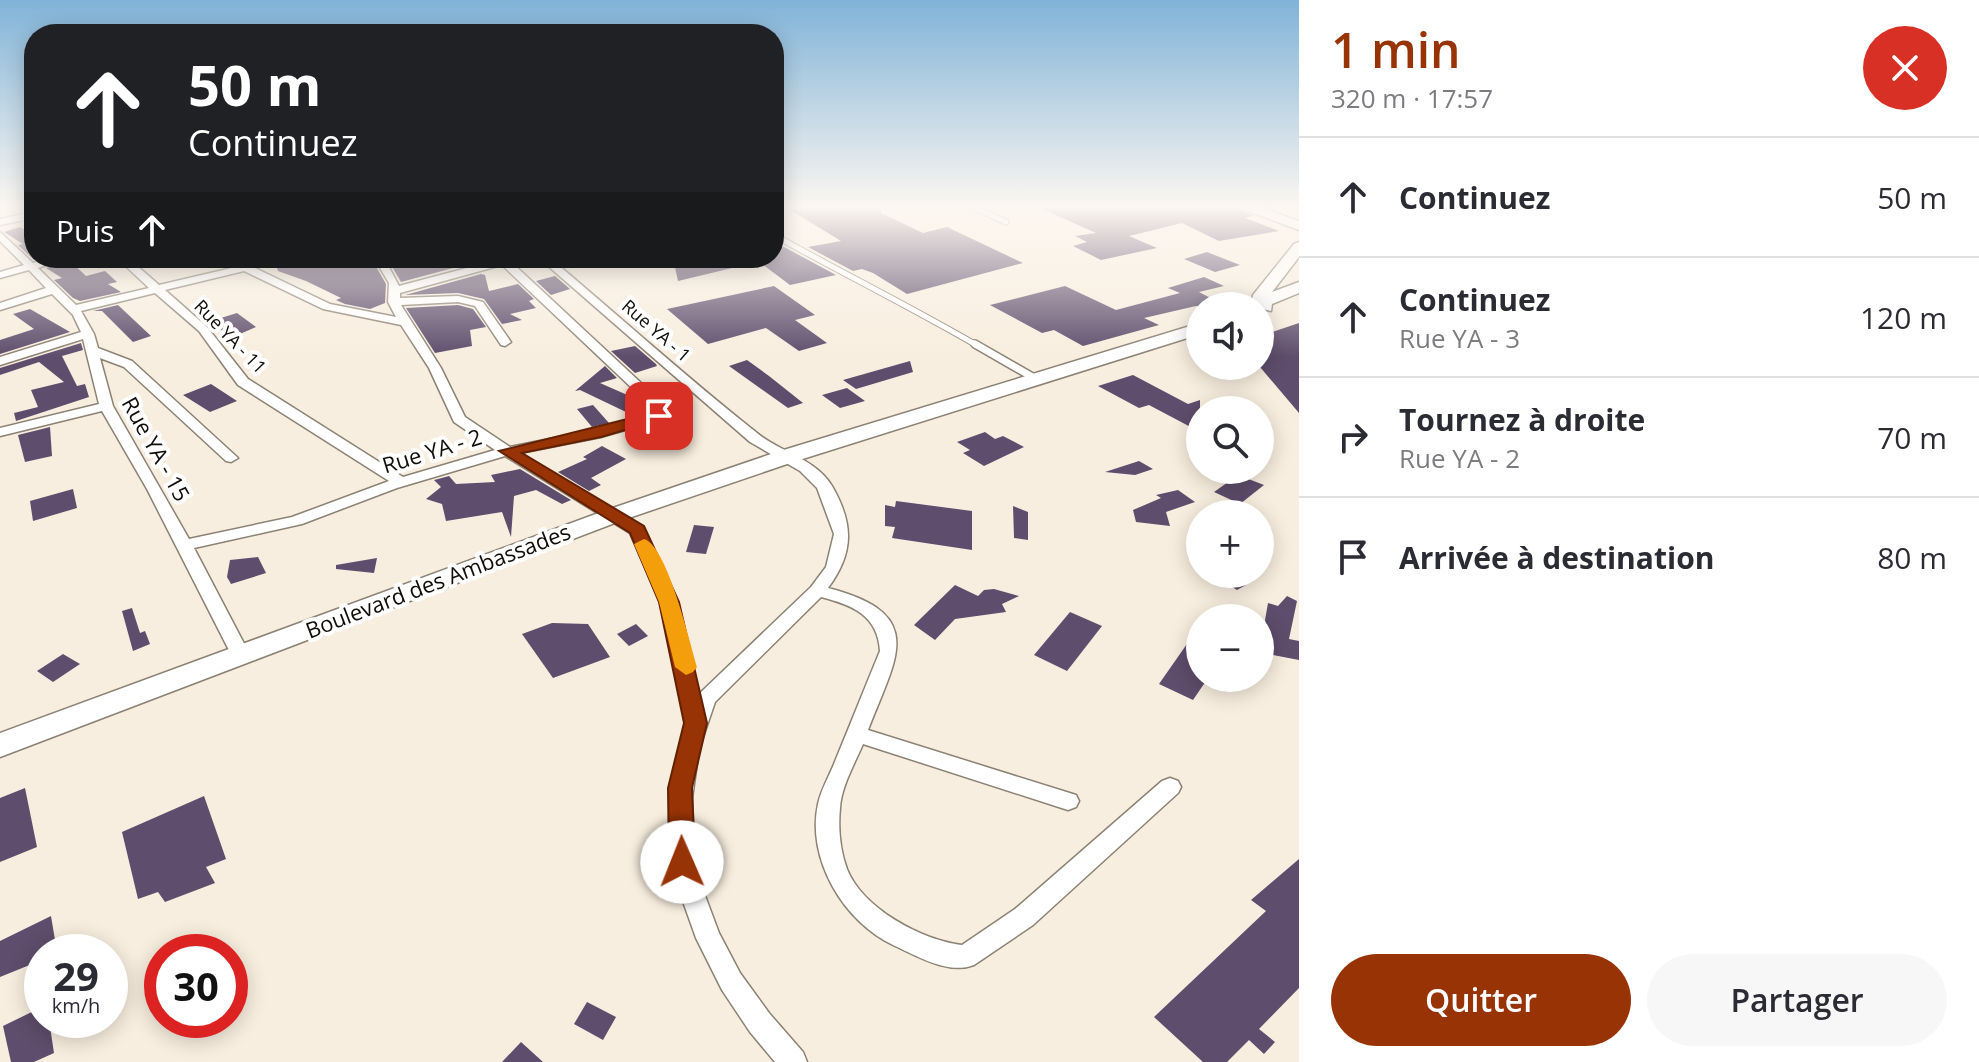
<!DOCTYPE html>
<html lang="fr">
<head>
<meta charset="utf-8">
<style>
  :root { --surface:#fff; --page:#f7f7f7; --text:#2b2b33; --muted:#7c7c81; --line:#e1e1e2; --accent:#983305 }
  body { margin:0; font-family:"Open Sans",sans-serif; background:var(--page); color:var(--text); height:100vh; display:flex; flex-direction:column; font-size:30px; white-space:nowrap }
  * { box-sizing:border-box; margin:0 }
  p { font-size:26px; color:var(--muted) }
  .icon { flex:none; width:44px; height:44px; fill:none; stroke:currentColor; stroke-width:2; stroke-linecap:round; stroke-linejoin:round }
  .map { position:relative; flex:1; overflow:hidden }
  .sheet { display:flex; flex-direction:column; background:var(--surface); width:680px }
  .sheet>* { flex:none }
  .hud { position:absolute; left:24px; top:24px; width:760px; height:244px; border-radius:32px; box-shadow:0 4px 20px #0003; background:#202124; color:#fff; overflow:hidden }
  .buttons { position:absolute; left:1186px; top:292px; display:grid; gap:16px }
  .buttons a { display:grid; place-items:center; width:88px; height:88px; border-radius:50%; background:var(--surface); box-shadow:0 4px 20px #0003; font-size:40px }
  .speed { position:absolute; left:24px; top:934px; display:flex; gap:16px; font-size:40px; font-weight:700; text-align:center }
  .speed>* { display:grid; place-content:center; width:104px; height:104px; border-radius:50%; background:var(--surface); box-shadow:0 4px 20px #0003; line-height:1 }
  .speed small { font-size:20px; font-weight:400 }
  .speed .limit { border:12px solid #d22; background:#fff; color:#111 }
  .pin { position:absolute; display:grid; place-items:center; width:68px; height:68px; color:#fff; margin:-34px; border-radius:16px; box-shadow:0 4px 12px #0006 }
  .me { position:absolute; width:88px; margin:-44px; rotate:359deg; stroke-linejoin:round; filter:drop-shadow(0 0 6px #0008) }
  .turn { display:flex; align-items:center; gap:28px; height:168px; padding:0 32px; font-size:36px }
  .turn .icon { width:104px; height:104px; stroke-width:2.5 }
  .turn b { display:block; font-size:56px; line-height:68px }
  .then { display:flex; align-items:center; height:76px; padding:0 32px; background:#0003; gap:16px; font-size:30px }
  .round { display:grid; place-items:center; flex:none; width:84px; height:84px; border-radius:42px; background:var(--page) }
  .headline { display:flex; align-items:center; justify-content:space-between; height:136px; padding:0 32px }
  h1 { font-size:48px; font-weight:600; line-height:60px; color:var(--accent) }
  .button { display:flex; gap:16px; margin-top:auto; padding:16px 32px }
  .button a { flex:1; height:92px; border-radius:48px; background:var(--accent); color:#fff; font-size:32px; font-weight:600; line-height:92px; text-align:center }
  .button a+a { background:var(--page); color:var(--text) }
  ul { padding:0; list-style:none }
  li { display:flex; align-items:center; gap:24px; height:120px; padding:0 32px; border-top:2px solid var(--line) }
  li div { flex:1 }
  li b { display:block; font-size:30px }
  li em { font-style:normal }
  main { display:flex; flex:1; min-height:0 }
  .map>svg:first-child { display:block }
</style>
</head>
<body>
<main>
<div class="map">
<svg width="1299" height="1062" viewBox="0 0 1299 1062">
  <rect width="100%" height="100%" fill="#f8eedf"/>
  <g fill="#5e4d6c">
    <path d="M787,208H881V213L923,233L947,227L1023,263L907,294L873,273L862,269L853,271L808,247L841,241Z"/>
    <path d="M1040,208H1237L1253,216L1245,218L1279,231L1219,241L1182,223L1129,236L1157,248L1101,260L1073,246L1087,242L1075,236L1096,233Z"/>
    <path d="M20,227L34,235V258H39L34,260L18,245L23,244L4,232Z"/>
    <path d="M774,243L786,248L836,275L790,285L754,258H774Z"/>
    <path d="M1207,252L1240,265L1215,272L1184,259Z"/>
    <path d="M293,258H371L386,284L385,303L370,309L345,304L336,300L341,298L306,281L278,271L276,265Z"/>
    <path d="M387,258H425L457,267L401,282Z"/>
    <path d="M673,258H752L753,263L678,281Z"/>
    <path d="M69,260L86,276L105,271L117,282L108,284L121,292L80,301L73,298L54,280L62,278L46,268Z"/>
    <path d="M481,274L485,275L489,291L518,284L534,299L529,301L536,308L510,314L522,320L502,324L484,299L458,293L405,295Z"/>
    <path d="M555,276L570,289L551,295L536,281Z"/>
    <path d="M1204,277L1224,286L1199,292L1226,306H1196L1144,318L1159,325L1083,346L1054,330L1042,333L990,305L1065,286L1116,310L1180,293L1168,288Z"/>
    <path d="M774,286L815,315L795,320L827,343L799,351L766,328L708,344L667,309Z"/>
    <path d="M118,305L151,336L133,342L102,311H93Z"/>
    <path d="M458,305L473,309L486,327L470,330L472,346L435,353L406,308Z"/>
    <path d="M30,309L70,332L0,354V340L34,329L13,314Z"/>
    <path d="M237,313L256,327L233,337L208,322Z"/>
    <path d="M1299,323V413L1260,367V336Z"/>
    <path d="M81,343L83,350L62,356L77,386L85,384L89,397L16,421L14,413L38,407L31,390L64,382L39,362L0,375V368Z"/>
    <path d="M635,346L656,364L657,366L635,373L611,351Z"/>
    <path d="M747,360L769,376L803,403L788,408L729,366Z"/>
    <path d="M910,361L913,372L856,389L843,380Z"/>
    <path d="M605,366L617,378L600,383L641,401L626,412L580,390L575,391Z"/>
    <path d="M1133,375L1188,404L1200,400V432L1149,405L1139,408L1098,386Z"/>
    <path d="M211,384L237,401L210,412L183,395Z"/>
    <path d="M847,388L865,401L840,408L822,395Z"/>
    <path d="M593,405L609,423L592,427L577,409Z"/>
    <path d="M50,427L52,456L25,462L18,435Z"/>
    <path d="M985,432L995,439L1003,436L1024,447L984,466L963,453L970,450L957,442Z"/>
    <path d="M602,446L626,459L591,478L601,485L589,491L558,472L587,459L583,457Z"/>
    <path d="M1139,461L1153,469L1135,475L1105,472Z"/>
    <path d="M520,469L571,500L562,504L536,490L514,496L511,537L502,512L446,521L442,504L426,499L441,487L434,480L438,479L449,476L456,484L495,482L491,475Z"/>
    <path d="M1238,475L1264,485L1240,504L1214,492Z"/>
    <path d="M73,489L77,508L33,521L30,501Z"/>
    <path d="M1178,490L1195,502L1166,512L1170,526L1136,522L1133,510L1161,498L1156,495Z"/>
    <path d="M896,501L972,511V550L892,538L895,527L885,526V505L895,507Z"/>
    <path d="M1013,506L1028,512V540L1014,538Z"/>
    <path d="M694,525L714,527L706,554L686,552Z"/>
    <path d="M258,557L266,573L231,584L227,577L230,560Z"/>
    <path d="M377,558L374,573L336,569V565Z"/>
    <path d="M1211,574H1241L1253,581L1237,590Z"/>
    <path d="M955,585L978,596L984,590L994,589L1019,596L1002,604L1006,612L955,619L935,640L914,625Z"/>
    <path d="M1287,596L1297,601L1289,639L1299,641V660L1273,655L1265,620L1268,603L1278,606Z"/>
    <path d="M132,608L140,633L145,631L150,644L133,651L122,611Z"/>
    <path d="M1070,612L1102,626L1067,671L1034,655Z"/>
    <path d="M552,623L588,624L610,657L553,678L522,634Z"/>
    <path d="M636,624L648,636L629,646L617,634Z"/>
    <path d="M1189,641L1200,646V678H1208L1193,700L1159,684Z"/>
    <path d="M63,654L80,664L53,682L37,671Z"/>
    <path d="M25,788L37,847L0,862V798Z"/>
    <path d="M204,796L226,859L206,867L215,883L165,902L158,892L138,899L122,832Z"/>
    <path d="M1299,859V988L1259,1029L1275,1042L1264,1054L1249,1040L1227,1062H1203L1154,1017L1266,911L1251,900Z"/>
    <path d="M51,916L57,952H42V960L0,977V941Z"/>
    <path d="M587,1002L616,1017L603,1040L574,1024Z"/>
    <path d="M42,1007V1020H49L54,1053L34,1062H11L3,1026Z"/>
    <path d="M521,1042L543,1062H502Z"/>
  </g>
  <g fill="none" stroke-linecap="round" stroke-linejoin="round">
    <defs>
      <g id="lane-far1">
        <path d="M975,208L1006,222"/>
        <path d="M774,235C842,273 911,307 978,346"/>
      </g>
      <path id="lane" d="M975,344L1036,379"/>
      <g id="street">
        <path d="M34,212V218L0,225V219Z"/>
        <path d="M0,232L33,263L50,258H67L38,268L76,305L149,288L117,258H128L159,285L236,267L221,258H234L247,264L272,258H290L255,268L330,304L396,317L388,302L389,283L374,258H384L399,286L497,260L496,258H507L668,408L666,418L601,437L520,453L643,527L678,602L699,694L811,587L826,567L834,534L817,488L800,471L750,442L539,258H550C619,316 686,377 757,433C780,452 816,459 832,486C854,524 854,553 828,588C929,614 896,657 868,730L1076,795L1079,801L1076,807L1068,810L863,744C855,763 841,787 840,808C838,828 840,850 847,869C863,909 922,940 962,945L1015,909L1162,781L1170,778L1178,781L1181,787L1178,793L1033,925L974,965C948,975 917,956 893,945C844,922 806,859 818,804C821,789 831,773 836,759C851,723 865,687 880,651C878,615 852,605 821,597L715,702L699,749L692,798L694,846L704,893L719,933L740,973L769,1013L803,1052L807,1062H775L750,1032L722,990L696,938L680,893L671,846V798L679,749L687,724L660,602L630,533L505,456L397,488L302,524L194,548L250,655L248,660H234L147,489L102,411L0,436V428L99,404L83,339L0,365V357L81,332L73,315L52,294L0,310V303L46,288L29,270L0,278V272L24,265L0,241ZM502,265L654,409V413L599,429L510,447L465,417L441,368L401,305L458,302L475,306L501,345L505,346L511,342L483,302L458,296L400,298V293ZM244,271L323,309L401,325L429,368L454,422L495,450L403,477L248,379L207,327L165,290ZM155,293L199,331L238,385L389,481L292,517L189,539L113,406L100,358L124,367L226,461L231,462L238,458L132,361L98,348L94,334L81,311Z"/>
      </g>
      <g id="secondary">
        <path d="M1240,208H1261L1299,221V230Z"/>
        <path d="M1299,242V257L1272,292L1299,282V293L1272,304L1271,311L1251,306L1253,295L1294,244Z"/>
        <path d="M1200,323V334L793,462L620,521L0,757V733L604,511L777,452Z"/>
      </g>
    </defs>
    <use href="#lane-far1" stroke="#8b8274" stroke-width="7"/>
    <use href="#lane" stroke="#8b8274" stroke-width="10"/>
    <use href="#street" stroke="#8b8274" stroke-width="3"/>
    <use href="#secondary" stroke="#8b8274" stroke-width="3"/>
    <use href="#lane-far1" stroke="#fff" stroke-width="5"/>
    <use href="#lane" stroke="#fff" stroke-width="7"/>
    <use href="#street" fill="#fff" fill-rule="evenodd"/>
    <use href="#secondary" fill="#fff" fill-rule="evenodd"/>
  </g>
  <linearGradient id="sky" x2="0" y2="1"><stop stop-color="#80b3d8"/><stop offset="0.58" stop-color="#fcf7f1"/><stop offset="1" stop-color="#fcf7f1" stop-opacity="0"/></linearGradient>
  <rect width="1299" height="357" fill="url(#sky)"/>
  <path fill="#983305" stroke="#632103" stroke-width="2" d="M659,411L666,416L664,419L601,437L522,453L644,526L679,602L707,723L692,788L695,862L691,870L682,873L673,870L669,862L668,788L684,723L659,602L630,533L499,451Z"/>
  <path fill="#f59e0b" d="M644,539C667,545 690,643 697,667L693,672L686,675L675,667L659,602L634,544Z"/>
  <g text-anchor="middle" stroke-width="8" stroke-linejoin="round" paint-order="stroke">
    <g font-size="18" fill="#110e09" stroke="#fff">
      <text transform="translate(656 331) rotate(41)" y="6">Rue YA - 1</text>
      <text transform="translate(230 337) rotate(46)" y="6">Rue YA - 11</text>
    </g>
    <g font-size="22" fill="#110e09" stroke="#fff">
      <text transform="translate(156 449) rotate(61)" y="8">Rue YA - 15</text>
      <text transform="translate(432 451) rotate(-17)" y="8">Rue YA - 2</text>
      <text transform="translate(438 581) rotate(-21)" y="8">Boulevard des Ambassades</text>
    </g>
  </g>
</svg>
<div class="buttons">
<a><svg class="icon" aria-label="sound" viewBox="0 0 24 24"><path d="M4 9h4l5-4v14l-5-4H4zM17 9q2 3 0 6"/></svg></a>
<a><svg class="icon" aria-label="search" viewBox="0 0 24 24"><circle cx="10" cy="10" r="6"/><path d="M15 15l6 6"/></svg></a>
<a>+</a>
<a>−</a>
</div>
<div class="speed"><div>29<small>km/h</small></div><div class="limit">30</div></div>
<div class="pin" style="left:659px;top:416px;background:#d93025"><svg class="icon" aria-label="arrive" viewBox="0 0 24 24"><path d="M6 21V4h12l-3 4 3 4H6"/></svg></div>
<svg class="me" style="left:682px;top:862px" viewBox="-20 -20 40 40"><circle r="19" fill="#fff"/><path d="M0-13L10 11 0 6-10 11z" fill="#983305"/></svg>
<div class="hud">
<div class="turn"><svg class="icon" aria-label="ahead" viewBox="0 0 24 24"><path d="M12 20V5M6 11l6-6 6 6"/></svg><div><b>50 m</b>Continuez</div></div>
<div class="then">Puis<svg class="icon" aria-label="ahead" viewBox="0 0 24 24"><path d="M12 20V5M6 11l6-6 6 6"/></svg></div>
</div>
</div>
<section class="sheet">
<div class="headline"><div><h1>1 min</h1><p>320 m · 17:57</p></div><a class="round" style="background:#d93025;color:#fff"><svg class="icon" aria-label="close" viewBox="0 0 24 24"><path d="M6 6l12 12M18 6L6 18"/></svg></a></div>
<ul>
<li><svg class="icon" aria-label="ahead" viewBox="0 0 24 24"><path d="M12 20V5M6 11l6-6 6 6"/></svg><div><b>Continuez</b></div><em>50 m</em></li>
<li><svg class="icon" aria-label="ahead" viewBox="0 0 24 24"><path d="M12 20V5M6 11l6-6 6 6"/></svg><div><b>Continuez</b><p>Rue YA - 3</p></div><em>120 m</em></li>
<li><svg class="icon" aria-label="right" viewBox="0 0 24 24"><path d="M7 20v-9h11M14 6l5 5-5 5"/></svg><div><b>Tournez à droite</b><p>Rue YA - 2</p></div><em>70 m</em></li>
<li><svg class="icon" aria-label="arrive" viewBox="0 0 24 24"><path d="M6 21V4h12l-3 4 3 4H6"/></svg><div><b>Arrivée à destination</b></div><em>80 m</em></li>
</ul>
<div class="button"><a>Quitter</a><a>Partager</a></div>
</section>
</main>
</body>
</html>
